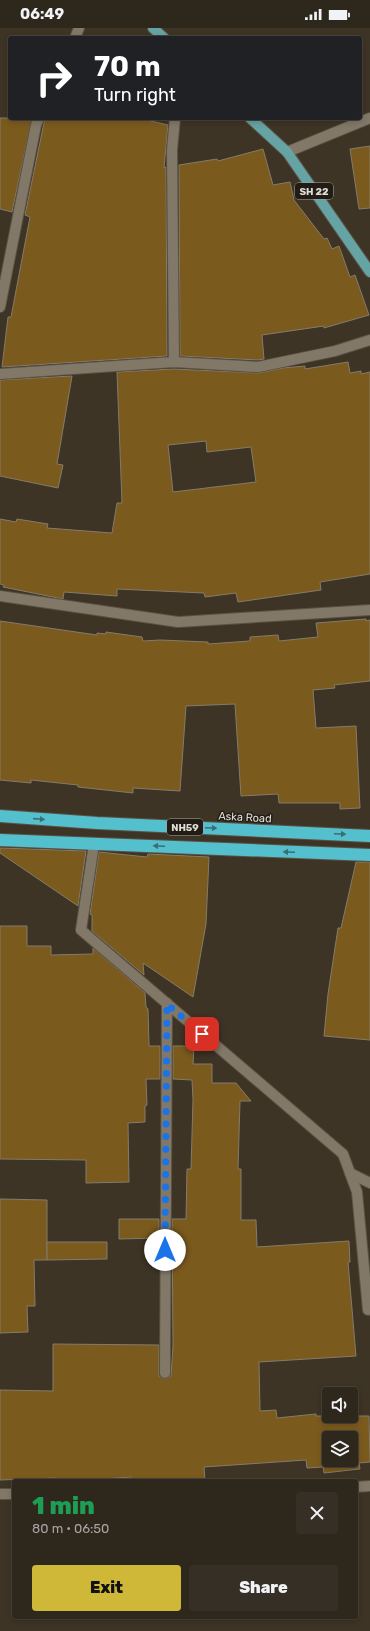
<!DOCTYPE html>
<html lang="en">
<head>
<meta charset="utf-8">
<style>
  :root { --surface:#2e271c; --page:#362f25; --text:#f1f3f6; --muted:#a7a5a3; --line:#49443b; --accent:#cfb837 }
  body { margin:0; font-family:Rubik,sans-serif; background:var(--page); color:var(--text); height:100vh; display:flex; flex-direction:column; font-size:15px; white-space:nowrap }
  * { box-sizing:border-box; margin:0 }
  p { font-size:13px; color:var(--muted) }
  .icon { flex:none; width:22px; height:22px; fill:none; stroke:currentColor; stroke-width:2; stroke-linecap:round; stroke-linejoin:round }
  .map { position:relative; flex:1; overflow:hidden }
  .sheet { position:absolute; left:12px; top:1451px; width:346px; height:140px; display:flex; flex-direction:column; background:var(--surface); border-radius:4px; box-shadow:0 2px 6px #0003,0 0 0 1px var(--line) }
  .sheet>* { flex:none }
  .guide { position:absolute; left:8px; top:8px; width:354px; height:84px; border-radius:4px; box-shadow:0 2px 6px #0003,0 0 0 1px var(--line); background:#202124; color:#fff; overflow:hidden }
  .buttons { position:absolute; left:322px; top:1359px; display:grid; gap:8px }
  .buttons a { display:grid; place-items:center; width:36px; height:36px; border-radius:4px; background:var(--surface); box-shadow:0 2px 6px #0003,0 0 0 1px var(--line); font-size:20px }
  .pin { position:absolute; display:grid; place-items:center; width:34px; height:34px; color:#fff; margin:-17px; border-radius:8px; box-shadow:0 2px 6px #0006 }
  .me { position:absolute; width:44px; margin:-22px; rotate:0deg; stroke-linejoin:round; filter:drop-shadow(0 0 3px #0008) }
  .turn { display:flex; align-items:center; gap:14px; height:84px; padding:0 20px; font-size:18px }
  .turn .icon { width:52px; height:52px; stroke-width:2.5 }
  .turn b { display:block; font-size:28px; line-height:34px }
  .round { display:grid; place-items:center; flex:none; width:42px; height:42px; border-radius:4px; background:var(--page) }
  .head { display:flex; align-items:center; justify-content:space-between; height:68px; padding:0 20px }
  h1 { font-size:24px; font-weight:800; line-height:30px; color:#1e9e55 }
  .action { display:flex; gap:8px; margin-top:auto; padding:8px 20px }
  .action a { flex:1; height:46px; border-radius:4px; background:var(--accent); color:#111; font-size:16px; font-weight:800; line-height:46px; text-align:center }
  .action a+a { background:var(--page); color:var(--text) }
  .status { display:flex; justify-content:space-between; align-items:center; height:28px; padding:0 20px; background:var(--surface); direction:ltr }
  .status svg { height:11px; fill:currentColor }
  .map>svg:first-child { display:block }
</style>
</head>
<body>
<div class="status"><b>06:49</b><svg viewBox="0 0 49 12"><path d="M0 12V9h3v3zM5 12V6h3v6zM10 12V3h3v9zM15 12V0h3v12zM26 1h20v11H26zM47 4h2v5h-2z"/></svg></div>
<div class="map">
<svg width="370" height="1603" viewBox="0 0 370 1603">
  <rect width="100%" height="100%" fill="#3d3426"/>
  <g fill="#7b5a1e" stroke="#857b6b" fill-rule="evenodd">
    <path d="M0,90H32L12,184L0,181Z"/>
    <path d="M45,90H138L168,97L164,140L166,139L167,328L2,339L8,289H11L30,189L25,187Z"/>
    <path d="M370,118V180L359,181L350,121Z"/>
    <path d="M263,121L273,157L290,154L294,172L324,211L327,210L332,221L339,218L350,249L355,247L369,287L324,300V298L262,307L264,331L258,332L180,328L179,137L217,131L218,133Z"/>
    <path d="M348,334L350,345L361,343V346L370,344V546L320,554L321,562L238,574L236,565L205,569L204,565L117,561V568L64,564L63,571L3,559L4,557L0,556V491L16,494L17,491L48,496L47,500L112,505L117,475H122L117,344L174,341L258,345L283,340L305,338V341ZM206,413L207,424L251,419L256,454L173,464L168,417Z"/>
    <path d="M72,348L57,436L63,437L58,460L0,448V352Z"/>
    <path d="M366,591V593L370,592V653L334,657L335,660L313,662L316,700L356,698L360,780L340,781V775H279L278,766L241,768L235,676L186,678L180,763L133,760V765L78,759V757L31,752V755L0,752V593L97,607V605L106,606V604L142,609L143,613L160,612L208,614V616L250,613V609L278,607L279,613L318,609L316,595Z"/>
    <path d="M0,820L86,823L78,878L0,825Z"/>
    <path d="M99,824L147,829L148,826L209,829L206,896L193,969L143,935L144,947L92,903V887L90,886Z"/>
    <path d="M356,834H370V1012L324,1008L328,966L338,900H341Z"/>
    <path d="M0,898H27V918H51V927L93,926V920L145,965L146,979L148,981L149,1018H160V1051H146L147,1077L145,1078V1094L128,1095L129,1154L86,1155V1132L0,1131Z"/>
    <path d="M173,1018H194L193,1036H212V1055H236L251,1073H240L238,1141H241V1192H256L257,1219L349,1213L350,1234H348L356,1328L259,1334L260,1383L276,1382L277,1390L316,1386V1388H369L370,1434L359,1435L360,1441L324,1445L323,1439L307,1440L306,1432L204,1439L205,1453H132L131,1449L74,1453H57L56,1450L0,1452V1362L53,1363V1316L159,1317V1348L165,1351L171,1348L173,1317L172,1191H186L187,1141H191L193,1072L192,1052L173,1051ZM329,1410H351V1432H329Z"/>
    <path d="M0,1171L47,1172V1232H34L35,1278H27L28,1304L0,1305Z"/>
    <path d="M119,1191H159V1210L119,1211Z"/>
    <path d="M47,1214H107V1231L47,1232Z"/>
  </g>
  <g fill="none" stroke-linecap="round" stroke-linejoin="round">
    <defs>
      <g id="minor">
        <path d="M75,10L79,0"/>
        <path d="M287,124L370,90"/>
        <path d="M0,279L36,97L39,90"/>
        <path d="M174,334L172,122L175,90"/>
        <path d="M0,346L174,334L258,339L335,323L370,312"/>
        <path d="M0,568L178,594L370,582"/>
        <path d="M94,816L81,902L343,1126L357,1164L368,1282"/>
        <path d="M350,1145L370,1155"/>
        <path d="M165,1345L167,975"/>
        <path d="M356,1459L370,1458"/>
        <path d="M0,1466H14"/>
      </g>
      <g id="major">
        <path d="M153,0L164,10"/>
        <path d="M250,90L287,124L370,244"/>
      </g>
      <g id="highway">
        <path d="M0,788L97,795L370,808"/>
        <path d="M0,812L370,827"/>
      </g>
    </defs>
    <use href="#minor" stroke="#595245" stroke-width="12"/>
    <use href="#major" stroke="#595245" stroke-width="12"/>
    <use href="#highway" stroke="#595245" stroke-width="14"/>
    <use href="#minor" stroke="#827868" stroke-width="10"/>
    <use href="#major" stroke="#66a3a5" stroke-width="10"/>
    <use href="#highway" stroke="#54c0cd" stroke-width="12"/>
  </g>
  <defs><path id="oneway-solid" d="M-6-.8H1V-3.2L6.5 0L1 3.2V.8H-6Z"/></defs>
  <g fill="#3a6e72">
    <use href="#oneway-solid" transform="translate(39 791) rotate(4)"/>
    <use href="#oneway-solid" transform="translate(211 800) rotate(3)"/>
    <use href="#oneway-solid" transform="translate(340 806) rotate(3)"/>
    <use href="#oneway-solid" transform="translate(159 818) rotate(-178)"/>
    <use href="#oneway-solid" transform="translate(289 824) rotate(-178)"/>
  </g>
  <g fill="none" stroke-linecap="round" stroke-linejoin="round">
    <path stroke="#1a73e8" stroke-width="7" stroke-dasharray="0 12.6" d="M165,1222L167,976L202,1006"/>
  </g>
  <g text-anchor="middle" stroke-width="3" stroke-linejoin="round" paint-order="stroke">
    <g fill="#211d16" stroke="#a8a39b" stroke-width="1">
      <rect x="295" y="155" width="38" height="16" rx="3"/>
      <rect x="167" y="791" width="36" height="16" rx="3"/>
    </g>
    <g font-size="10" font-weight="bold" fill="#e2ddd4">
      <text x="314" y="167">SH 22</text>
      <text x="185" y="803">NH59</text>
    </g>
    <g font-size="11" fill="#e2ddd4" stroke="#211d16">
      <text transform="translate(245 789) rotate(3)" y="4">Aska Road</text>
    </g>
  </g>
</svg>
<div class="buttons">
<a><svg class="icon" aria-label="sound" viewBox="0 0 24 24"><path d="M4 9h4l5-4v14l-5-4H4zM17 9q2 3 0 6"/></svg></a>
<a><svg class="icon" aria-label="layers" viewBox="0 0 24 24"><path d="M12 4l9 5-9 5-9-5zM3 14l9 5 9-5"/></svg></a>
</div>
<div class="pin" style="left:202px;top:1006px;background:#d93025"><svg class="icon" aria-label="arrive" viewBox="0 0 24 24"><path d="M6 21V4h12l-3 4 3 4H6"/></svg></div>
<svg class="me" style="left:165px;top:1222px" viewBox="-20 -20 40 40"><circle r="19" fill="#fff"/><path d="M0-13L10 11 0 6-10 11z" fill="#1a73e8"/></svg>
<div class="guide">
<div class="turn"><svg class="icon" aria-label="right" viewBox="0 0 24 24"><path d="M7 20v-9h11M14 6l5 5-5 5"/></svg><div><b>70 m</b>Turn right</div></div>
</div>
<section class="sheet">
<div class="head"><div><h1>1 min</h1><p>80 m · 06:50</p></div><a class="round"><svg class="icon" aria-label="close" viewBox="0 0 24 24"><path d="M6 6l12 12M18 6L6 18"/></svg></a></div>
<div class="action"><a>Exit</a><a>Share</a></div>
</section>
</div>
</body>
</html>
